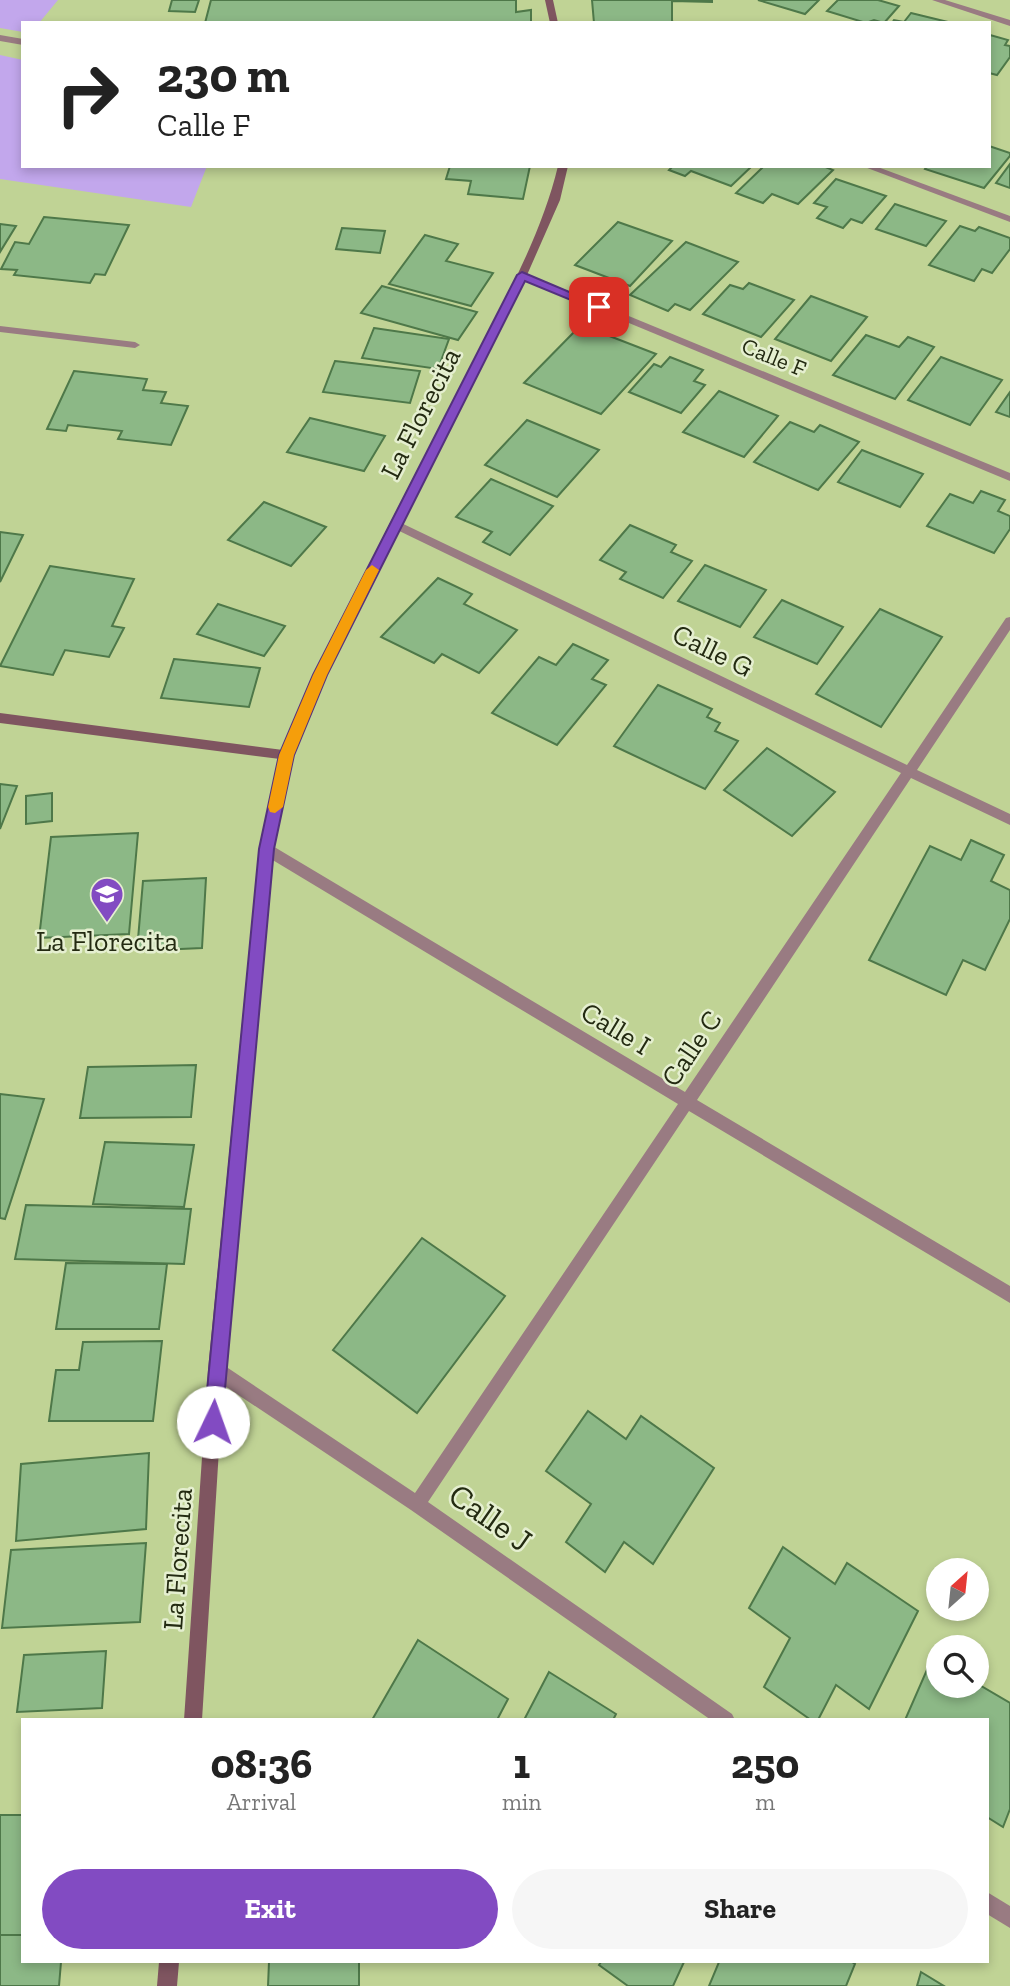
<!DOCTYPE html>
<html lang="en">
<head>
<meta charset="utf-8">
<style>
  :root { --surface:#fff; --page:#f6f6f6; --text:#222; --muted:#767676; --accent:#824bc2 }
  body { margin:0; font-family:"Zilla Slab",serif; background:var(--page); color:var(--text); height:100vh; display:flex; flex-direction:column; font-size:26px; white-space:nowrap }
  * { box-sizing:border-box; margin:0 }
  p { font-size:23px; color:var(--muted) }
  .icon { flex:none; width:38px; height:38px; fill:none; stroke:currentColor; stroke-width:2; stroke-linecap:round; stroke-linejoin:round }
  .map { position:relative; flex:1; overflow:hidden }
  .panel { position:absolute; left:21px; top:1718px; width:968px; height:245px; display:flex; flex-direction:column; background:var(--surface); border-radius:0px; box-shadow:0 4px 10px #0003 }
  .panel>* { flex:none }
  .hud { position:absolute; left:21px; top:21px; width:970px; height:147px; border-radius:0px; box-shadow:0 4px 10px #0003; background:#fff; color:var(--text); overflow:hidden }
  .needle { width:46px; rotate:27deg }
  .tools { position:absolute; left:926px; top:1558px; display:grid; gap:14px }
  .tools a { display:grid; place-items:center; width:63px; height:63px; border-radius:50%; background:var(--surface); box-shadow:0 4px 10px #0003; font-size:35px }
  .pin { position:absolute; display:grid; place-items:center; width:60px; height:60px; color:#fff; margin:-30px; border-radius:14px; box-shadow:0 4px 10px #0006 }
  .me { position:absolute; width:77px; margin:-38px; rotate:3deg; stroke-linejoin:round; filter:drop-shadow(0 0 5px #0008) }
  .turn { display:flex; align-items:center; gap:24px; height:147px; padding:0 21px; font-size:32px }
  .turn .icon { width:91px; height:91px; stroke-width:2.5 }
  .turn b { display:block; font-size:49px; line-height:60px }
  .eta { display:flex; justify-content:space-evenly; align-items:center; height:119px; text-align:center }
  .eta b { font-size:42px; font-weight:700; line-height:49px }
  .cta { display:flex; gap:14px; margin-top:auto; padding:14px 21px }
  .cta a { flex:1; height:80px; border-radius:42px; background:var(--accent); color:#fff; font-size:28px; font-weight:700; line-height:80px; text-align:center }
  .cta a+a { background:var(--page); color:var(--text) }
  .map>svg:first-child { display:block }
</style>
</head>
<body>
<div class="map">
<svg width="1010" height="1986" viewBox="0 0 1010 1986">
  <rect width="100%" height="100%" fill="#c0d395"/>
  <g fill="#c2a7ec">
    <path d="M0,0H58L39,23H23V32L0,28Z"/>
    <path d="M0,55L23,60V166H207L191,207L0,179Z"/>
  </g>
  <g fill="#8cb886" stroke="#4e7849" stroke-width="2">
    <path d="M172,0H199L195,12L169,11Z"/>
    <path d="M211,0H516V12L531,10V23H205Z"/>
    <path d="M592,0H712V2L672,1V21L675,23H594Z"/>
    <path d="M758,0H819L805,14Z"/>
    <path d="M838,0H878L899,6L884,23L874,20L866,23L827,11Z"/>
    <path d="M911,13L952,23H892L894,20L904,22Z"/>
    <path d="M990,35L1008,40L1005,45L1010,46V57L997,75L989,73Z"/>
    <path d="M989,146L1010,153V156L984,188L925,169L927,166H989Z"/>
    <path d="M1010,164V188L996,183Z"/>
    <path d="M450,166H530L523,199L468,194L471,181L446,179Z"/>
    <path d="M673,166H752L731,186L691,171L685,176L669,170Z"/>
    <path d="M764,166H823L833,170L798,204L772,194L763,203L736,193Z"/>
    <path d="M836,179L886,196L862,223L851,219L843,228L817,218L827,207L814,203Z"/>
    <path d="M895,204L946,221L926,246L876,229Z"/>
    <path d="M44,217L129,225L105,275L95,274L90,283L14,275L17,270L1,269L15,242L29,244Z"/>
    <path d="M618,222L672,241L630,286L575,265Z"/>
    <path d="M0,224L16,226L0,252Z"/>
    <path d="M960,226L975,231L979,227L1010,238V249L992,273L982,269L974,281L929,265Z"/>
    <path d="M342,228L385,231L380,253L336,249Z"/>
    <path d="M425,235L458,244L446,261L493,273L471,306L389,284Z"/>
    <path d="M686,242L738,262L690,310L675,304L668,311L630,295Z"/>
    <path d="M749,283L794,300L761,337L703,314L730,285L743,289Z"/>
    <path d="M382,286L477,312L458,340L361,313Z"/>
    <path d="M811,296L867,317L831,361L775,339Z"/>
    <path d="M581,325L656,354L601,414L524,383Z"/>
    <path d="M374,328L449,339L438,369L362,358Z"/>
    <path d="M866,335L899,347L908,337L934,347L895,399L833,375Z"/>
    <path d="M670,357L703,370L694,381L705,385L681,413L629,392L654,364L661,367Z"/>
    <path d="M941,357L1002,380L970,425L908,400Z"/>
    <path d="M335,361L420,371L410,403L323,392Z"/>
    <path d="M74,371L147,379L143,390L166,392L161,403L188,406L171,445L118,439L122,431L68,425L66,431L47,429Z"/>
    <path d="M719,391L778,416L744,457L683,432Z"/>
    <path d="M1010,392V417L996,412Z"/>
    <path d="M310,418L385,436L364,471L287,452Z"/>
    <path d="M527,420L599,450L557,497L485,465Z"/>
    <path d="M790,422L814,432L820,425L859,442L818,490L754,462Z"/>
    <path d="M862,450L923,474L900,507L838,482Z"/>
    <path d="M491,479L553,506L510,555L483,542L492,532L456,517Z"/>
    <path d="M981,491L1005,500L998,511L1010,516V529L994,553L927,526L950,494L973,503Z"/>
    <path d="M264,502L326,527L291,566L228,540Z"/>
    <path d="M630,525L676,545L671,552L692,561L663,598L620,579L626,572L600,560Z"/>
    <path d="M0,532L23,535L0,582Z"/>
    <path d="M705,565L766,590L740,627L678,601Z"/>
    <path d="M50,566L134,579L112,626L124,628L109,657L65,650L53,675L0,666Z"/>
    <path d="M438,578L472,594L464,604L517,630L479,673L442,654L434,663L381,637Z"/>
    <path d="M782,600L843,627L817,664L754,637Z"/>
    <path d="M218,604L285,626L264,656L197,634Z"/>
    <path d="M880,609L942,637L881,727L816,694Z"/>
    <path d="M573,644L608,660L592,679L606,685L557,745L492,713L539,657L556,665Z"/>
    <path d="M174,659L260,668L249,707L161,698Z"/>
    <path d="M658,685L712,709L707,717L720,723L715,731L738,741L705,789L614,746Z"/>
    <path d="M767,748L835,792L792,836L724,790Z"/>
    <path d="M0,784L17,786L0,829Z"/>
    <path d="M52,793V821L26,824V796Z"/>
    <path d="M138,833L129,934L39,938L51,837Z"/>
    <path d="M971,840L1004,855L991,881L1010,890V919L985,970L963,960L946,995L869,960L930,846L961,860Z"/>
    <path d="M206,878L202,948L137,951L143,881Z"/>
    <path d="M196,1065L191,1117L80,1118L88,1067Z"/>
    <path d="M0,1094L44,1099L5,1219L0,1218Z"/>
    <path d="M105,1142L194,1145L184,1207L93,1204Z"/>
    <path d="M26,1205L191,1209L184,1264L15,1259Z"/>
    <path d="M422,1238L505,1296L417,1413L333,1350Z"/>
    <path d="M66,1263L167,1264L159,1329H56Z"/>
    <path d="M162,1341L153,1421H49L56,1370H79L83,1342Z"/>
    <path d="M588,1411L626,1439L641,1416L714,1468L653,1564L624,1542L605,1572L566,1542L591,1504L546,1471Z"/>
    <path d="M149,1453L146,1529L16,1541L21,1464Z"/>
    <path d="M146,1543L140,1622L2,1628L11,1550Z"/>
    <path d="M783,1547L835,1584L847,1563L918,1611L869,1709L836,1685L818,1720H811L764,1687L790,1638L749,1608Z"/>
    <path d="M418,1640L508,1699L497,1720H372Z"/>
    <path d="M106,1651L102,1708L17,1712L24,1655Z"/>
    <path d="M933,1656L938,1658V1685H976V1683L1010,1703V1809L1003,1827L987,1817V1720H905Z"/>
    <path d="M549,1672L616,1714L613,1720H524Z"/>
    <rect x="0" y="1815" width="23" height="120"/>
    <path d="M0,1935H23V1962H61L59,1986H0Z"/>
    <path d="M269,1962H359V1986H268Z"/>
    <path d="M601,1962H684L673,1986H628L599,1965Z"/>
    <path d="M719,1962H852L855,1964L846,1986H709Z"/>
    <path d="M921,1972L944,1986H917Z"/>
  </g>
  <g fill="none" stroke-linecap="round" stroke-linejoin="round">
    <g fill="#997b82" fill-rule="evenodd">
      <path d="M932,0H945L1010,20V26Z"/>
      <path d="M0,35L23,39V45L0,41Z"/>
      <path d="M862,166H875L1010,216V222Z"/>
      <path d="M522,272L1010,473V481L518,277L517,275Z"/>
      <path d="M0,326L135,342L140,345L135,348L0,332Z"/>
      <path d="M395,520L907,765L1006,618L1010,617V630L917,770L1010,814V825L911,778L697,1100L1010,1286V1303L689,1111L428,1502L732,1714L735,1720H711L411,1510L210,1376L208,1370L210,1364L216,1362L222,1364L415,1493L678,1104L261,853L259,849L266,844L271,845L685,1092L901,773L391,527L389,524Z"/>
      <path d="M987,1892L1010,1906V1928L987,1914Z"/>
    </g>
    <g fill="#7f5560" fill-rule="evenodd">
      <path d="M545,0H553L558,23H550Z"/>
      <path d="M558,166H568L560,200L527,275L326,675L293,755L273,849L224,1370L202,1720H184L208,1370L259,849L280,759L0,723V713L283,750C336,622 402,501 464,379C499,310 540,241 558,166Z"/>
      <path d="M159,1962H179L177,1986H157Z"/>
    </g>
  </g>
  <path fill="#824bc2" stroke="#54317e" stroke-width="2" d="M522,272L605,307L595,310L525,281L327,675L294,755L274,849L222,1422L220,1429L213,1432L207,1429L204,1422L259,849L279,755L313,675L517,275Z"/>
  <path fill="#f59e0b" d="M372,565L379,570L327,675L294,755L283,807L275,813L270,812L268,807L279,755L313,675L366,570Z"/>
  <defs>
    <symbol id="school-pin" viewBox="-11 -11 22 30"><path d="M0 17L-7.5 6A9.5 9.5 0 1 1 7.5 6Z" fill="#824bc2" stroke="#e5efd0"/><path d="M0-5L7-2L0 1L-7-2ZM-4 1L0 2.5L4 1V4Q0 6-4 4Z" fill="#fff"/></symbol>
  </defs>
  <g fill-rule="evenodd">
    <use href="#school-pin" x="88" y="875" width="38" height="52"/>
  </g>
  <g text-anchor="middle" stroke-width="5" stroke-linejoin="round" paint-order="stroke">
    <g font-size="23" fill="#232a11" stroke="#e5efd0">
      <text transform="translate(774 357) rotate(22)" y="8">Calle F</text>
    </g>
    <g font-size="28" fill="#232a11" stroke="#e5efd0">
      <text transform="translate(420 413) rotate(-63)" y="10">La Florecita</text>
      <text transform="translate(713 650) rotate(26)" y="10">Calle G</text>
      <text transform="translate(616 1028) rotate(31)" y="10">Calle I</text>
      <text transform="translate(691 1048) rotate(-56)" y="10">Calle C</text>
      <text transform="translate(177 1559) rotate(-86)" y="10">La Florecita</text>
    </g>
    <g font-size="28" fill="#232a11" stroke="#e5efd0">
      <text x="107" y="951">La Florecita</text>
    </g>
    <g font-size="33" fill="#232a11" stroke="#e5efd0">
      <text transform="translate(491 1517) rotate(35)" y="12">Calle J</text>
    </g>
  </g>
</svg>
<div class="tools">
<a><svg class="needle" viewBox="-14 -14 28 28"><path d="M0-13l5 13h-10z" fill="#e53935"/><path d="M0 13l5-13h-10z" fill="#767676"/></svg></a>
<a><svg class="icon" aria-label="search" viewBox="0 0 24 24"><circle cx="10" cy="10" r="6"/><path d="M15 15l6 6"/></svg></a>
</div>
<div class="pin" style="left:599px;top:307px;background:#d93025"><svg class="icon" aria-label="arrive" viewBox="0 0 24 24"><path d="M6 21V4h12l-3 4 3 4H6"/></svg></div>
<svg class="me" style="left:213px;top:1422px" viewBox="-20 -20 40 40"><circle r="19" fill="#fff"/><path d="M0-13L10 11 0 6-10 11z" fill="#824bc2"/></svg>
<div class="hud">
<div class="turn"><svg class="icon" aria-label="right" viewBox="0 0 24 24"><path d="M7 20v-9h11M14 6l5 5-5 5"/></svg><div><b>230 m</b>Calle F</div></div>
</div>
<section class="panel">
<div class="eta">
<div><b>08:36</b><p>Arrival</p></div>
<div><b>1</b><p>min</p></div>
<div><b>250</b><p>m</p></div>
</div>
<div class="cta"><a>Exit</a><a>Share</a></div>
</section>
</div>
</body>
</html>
